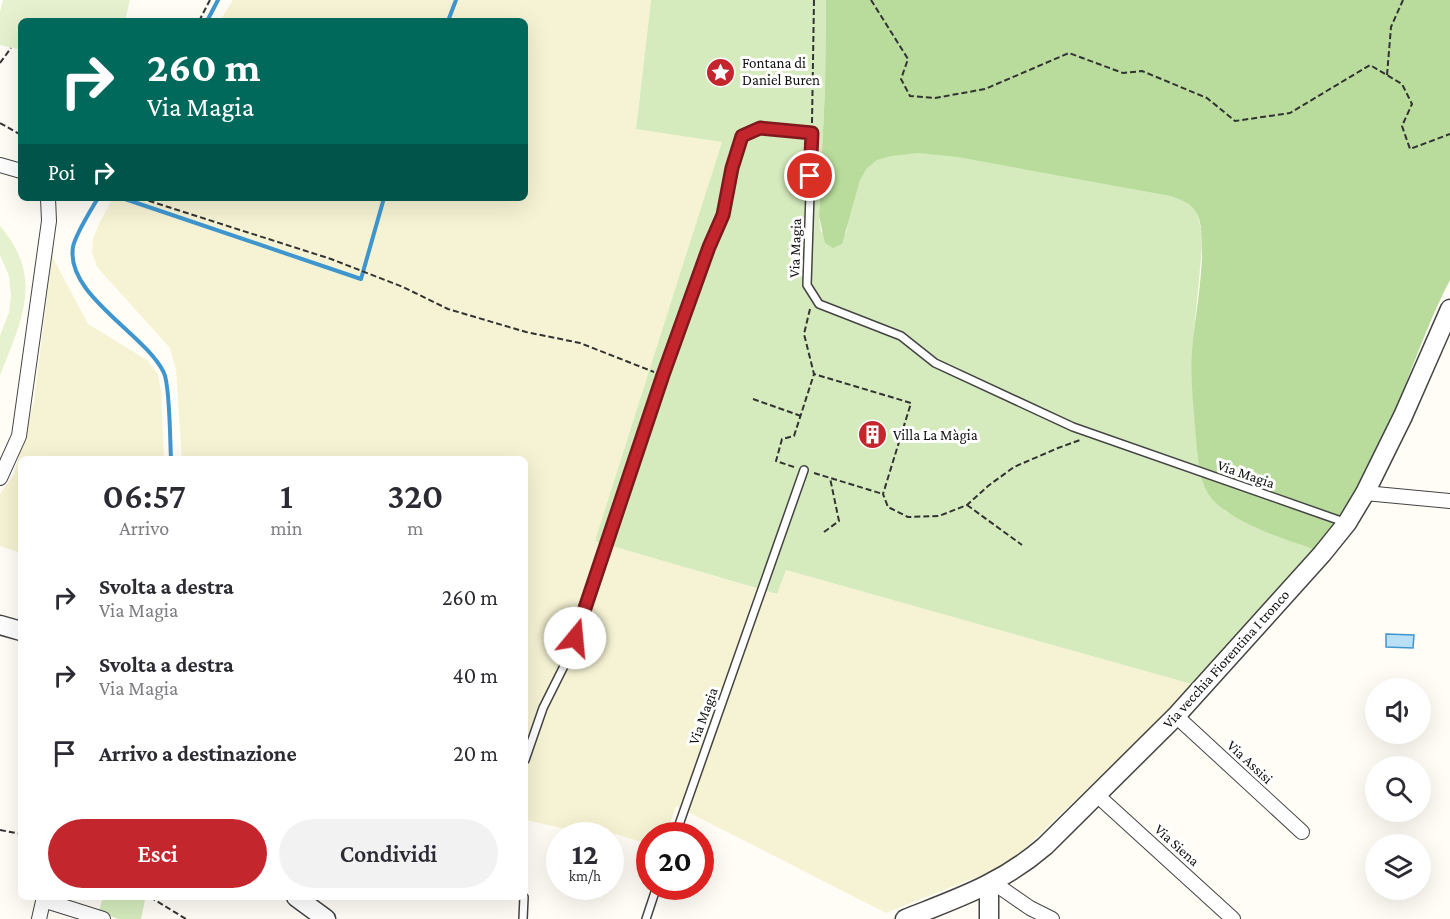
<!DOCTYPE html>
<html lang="it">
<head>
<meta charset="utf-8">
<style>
  :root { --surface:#fff; --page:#f2f2f3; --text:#2b2b33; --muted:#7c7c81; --accent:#c4262e }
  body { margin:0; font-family:"Crimson Pro",serif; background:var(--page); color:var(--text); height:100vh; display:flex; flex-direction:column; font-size:22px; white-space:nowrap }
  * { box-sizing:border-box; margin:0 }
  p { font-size:20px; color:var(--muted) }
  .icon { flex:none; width:33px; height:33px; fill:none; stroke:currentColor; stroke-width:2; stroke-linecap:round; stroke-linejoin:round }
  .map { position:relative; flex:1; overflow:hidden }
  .side { position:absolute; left:18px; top:456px; width:510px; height:444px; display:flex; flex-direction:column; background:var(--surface); border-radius:9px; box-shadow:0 6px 24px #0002 }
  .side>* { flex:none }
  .banner { position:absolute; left:18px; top:18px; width:510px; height:183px; border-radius:9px; box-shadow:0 6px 24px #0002; background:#00695c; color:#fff; overflow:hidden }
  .tools { position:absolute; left:1365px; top:678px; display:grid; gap:12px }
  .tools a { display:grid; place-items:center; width:66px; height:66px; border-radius:50%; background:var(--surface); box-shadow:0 6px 24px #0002; font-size:30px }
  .speed { position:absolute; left:546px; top:822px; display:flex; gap:12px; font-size:30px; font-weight:700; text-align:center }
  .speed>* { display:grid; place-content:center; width:78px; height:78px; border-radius:50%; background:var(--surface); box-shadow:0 6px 24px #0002; line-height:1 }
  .speed small { font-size:15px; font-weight:400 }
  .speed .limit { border:9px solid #d22; background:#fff; color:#111 }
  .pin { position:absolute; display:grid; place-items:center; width:51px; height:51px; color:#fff; margin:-26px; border:3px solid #fff; border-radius:50%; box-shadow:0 2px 6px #0007 }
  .me { position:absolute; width:66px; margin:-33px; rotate:17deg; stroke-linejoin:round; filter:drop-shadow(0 0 4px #0008) }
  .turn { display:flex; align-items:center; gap:21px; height:126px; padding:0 30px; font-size:27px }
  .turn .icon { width:78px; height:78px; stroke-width:2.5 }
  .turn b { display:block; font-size:42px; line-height:51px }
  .then { display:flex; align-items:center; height:57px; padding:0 30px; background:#0003; gap:12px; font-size:22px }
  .eta { display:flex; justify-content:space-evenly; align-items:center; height:102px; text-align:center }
  .eta b { font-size:36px; font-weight:600; line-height:42px }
  .cta { display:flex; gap:12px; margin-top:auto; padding:12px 30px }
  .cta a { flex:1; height:69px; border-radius:36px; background:var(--accent); color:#fff; font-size:24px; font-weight:600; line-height:69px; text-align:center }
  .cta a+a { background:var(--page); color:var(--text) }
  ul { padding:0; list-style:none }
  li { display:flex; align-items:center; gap:18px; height:78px; padding:0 30px }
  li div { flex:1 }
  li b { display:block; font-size:22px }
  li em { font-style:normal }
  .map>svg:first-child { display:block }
</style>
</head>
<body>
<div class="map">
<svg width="1450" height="919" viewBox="0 0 1450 919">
  <rect width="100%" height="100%" fill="#fffdf5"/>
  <g fill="#f6f3d4">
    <path d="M233,0H651L636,128L722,142L596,541L776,594L786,570L1195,685L1017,856L987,873L886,913L676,806L666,835L650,836L649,844L581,824L571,830L525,820V459H182L176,370L170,348L97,267L92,252L93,239L100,222L113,198H525V21H220Z"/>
    <path d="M52,256L88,324L147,360L158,374L161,391L164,459H21V553L0,546V494L14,474L34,401Z"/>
  </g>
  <g fill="#d5ebbd">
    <path d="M651,0H826L825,88L819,216L821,232L846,233C851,210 853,172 877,160C912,141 1005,165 1044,172C1086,180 1128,188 1170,196L1190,203L1197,213L1203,237L1192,354L1193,395L1198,458L1203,481L1225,511L1257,528L1315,550L1195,685L786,570L777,594L595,541L722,142L636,129Z"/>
    <path d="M103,897H140L145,900L141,919H118L99,911Z"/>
  </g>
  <path fill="#b9dc9c" d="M826,0H1450V280C1416,345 1398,418 1362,483C1349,506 1330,528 1315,550C1283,538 1237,525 1213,500C1199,485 1198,458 1196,439C1194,410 1190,381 1192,352C1194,320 1211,237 1196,212C1190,202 1181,200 1170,196L958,157L918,153L891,156L877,160L867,168L860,180L842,244L833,248L825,243L819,216L825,88Z"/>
  <g fill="#e6f2cf">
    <path d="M3,0H130L125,21H21V50L0,45V12Z"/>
    <path d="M0,226C45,278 21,321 0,376V336L9,312L11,296L9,276L0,255Z"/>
  </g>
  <path fill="#b9e0f7" stroke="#3f96cf" stroke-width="1.5" d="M1386,634L1414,635L1413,648L1386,647Z"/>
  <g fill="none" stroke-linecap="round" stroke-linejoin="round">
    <g stroke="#3f96cf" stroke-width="4">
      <path d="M207,21L218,0"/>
      <path d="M448,21L456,0"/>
      <path d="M98,198C91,210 75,235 73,247C65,295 146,334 164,373C170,386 170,441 171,459"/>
      <path d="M122,198L361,279L384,198"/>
    </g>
    <defs>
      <g id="service">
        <path d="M525,760L543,708L569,656L595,574L663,375L709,247L723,215L732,168L742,136L760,128L812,133L807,285L819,304L901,336L935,363L1073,427L1344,522"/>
        <path d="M675,836L804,470"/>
        <path d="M523,919L524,897"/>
        <path d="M646,919L657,886"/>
      </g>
      <g id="minor">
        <path d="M0,165L21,171"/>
        <path d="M0,478L19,436L49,221L48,198"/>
        <path d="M1365,493L1450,501"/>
        <path d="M1176,716L1302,832"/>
        <path d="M1098,796L1233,919"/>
        <path d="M994,883L1030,908L1052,919"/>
        <path d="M43,900L103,919"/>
        <path d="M39,919L44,897"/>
      </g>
      <g id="tertiary">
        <path d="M0,625L21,631"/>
        <path d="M296,897L326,919"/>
        <path d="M905,919C958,898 1001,884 1045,846L1176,716L1322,554L1347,523L1365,493L1403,416L1450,309"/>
        <path d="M989,919V885"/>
      </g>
    </defs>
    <use href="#service" stroke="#444" stroke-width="10"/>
    <use href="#minor" stroke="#444" stroke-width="16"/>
    <use href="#tertiary" stroke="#444" stroke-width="21"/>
    <g stroke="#333" stroke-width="2" stroke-dasharray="6 3" stroke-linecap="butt">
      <path d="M871,0L908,59L901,79L910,96L935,98L985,89L1069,53L1123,73L1142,71L1207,98L1235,121L1290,113L1370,65L1402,84L1412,104L1402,126L1410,149L1450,134"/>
      <path d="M199,21L210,0"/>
      <path d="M0,63L11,48"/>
      <path d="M1387,75L1391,27L1403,0"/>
      <path d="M0,123L21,135"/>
      <path d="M812,123L814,0"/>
      <path d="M140,198L331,259L403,287L448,309L526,332L580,343L654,372"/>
      <path d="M810,309L804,334L814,374L911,403L883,494L888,507L908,517L939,516L967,505L988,486L1014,467L1058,448L1080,440"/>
      <path d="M753,399L801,416"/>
      <path d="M794,467L776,461L782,439L794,436L814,374"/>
      <path d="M814,473L883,494"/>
      <path d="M967,505L1022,545"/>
      <path d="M824,532L839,521L830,478"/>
      <path d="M0,830L21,834"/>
      <path d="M150,897L186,919"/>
    </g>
    <use href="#service" stroke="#fff" stroke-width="7"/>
    <use href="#minor" stroke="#fff" stroke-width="14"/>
    <use href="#tertiary" stroke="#fff" stroke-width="18"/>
  </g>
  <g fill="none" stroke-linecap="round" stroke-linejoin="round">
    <defs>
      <path id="route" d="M575,638L663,375L709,247L723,215L732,168L742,136L760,128L812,133L810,176"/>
    </defs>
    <use href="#route" stroke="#7f191e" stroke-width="15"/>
    <use href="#route" stroke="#c4262e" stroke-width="10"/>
  </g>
  <defs>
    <symbol id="sight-disc" viewBox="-11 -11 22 22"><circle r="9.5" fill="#c4262e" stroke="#fff"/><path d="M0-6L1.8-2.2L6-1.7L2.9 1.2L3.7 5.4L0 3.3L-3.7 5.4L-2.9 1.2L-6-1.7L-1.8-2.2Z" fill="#fff"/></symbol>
    <symbol id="building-disc" viewBox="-11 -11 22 22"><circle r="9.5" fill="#c4262e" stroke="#fff"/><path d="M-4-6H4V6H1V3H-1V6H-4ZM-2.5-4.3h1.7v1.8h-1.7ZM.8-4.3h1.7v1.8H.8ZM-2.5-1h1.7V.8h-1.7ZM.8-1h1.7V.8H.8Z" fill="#fff"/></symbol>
  </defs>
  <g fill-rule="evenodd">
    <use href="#sight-disc" x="704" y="56" width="33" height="33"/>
    <use href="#building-disc" x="856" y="418" width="33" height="33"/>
  </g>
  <g text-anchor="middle" stroke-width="6" stroke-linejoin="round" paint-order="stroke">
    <g font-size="15" fill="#111" stroke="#fff" text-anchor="start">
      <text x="742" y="68">Fontana di<tspan x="742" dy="17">Daniel Buren</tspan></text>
      <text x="893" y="440">Villa La Màgia</text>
    </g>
    <g font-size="15" fill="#111" stroke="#fff">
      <text transform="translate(795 248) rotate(-88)" y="5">Via Magia</text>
      <text transform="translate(1246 474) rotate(19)" y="5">Via Magia</text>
      <text transform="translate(1226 659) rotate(-48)" y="5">Via vecchia Fiorentina I tronco</text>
      <text transform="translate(703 716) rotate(-70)" y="5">Via Magia</text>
      <text transform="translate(1250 762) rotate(43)" y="5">Via Assisi</text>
      <text transform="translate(1177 845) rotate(42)" y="5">Via Siena</text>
    </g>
  </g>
</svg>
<div class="tools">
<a><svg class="icon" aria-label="sound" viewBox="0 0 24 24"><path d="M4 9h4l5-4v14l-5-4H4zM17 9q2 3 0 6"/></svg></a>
<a><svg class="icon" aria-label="search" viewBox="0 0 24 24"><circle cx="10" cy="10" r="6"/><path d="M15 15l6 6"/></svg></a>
<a><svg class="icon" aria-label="layers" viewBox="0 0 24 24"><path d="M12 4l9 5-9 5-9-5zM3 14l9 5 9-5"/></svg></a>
</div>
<div class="speed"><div>12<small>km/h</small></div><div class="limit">20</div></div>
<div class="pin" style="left:810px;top:176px;background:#d93025"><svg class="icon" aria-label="arrive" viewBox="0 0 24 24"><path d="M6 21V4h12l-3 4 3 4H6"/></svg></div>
<svg class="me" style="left:575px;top:638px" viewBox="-20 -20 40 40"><circle r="19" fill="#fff"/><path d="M0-13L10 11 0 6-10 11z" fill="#c4262e"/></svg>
<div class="banner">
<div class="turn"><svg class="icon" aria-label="right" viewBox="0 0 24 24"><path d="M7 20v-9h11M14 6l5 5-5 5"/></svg><div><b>260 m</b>Via Magia</div></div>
<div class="then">Poi<svg class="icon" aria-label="right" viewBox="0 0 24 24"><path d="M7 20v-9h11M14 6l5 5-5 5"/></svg></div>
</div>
<section class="side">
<div class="eta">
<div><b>06:57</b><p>Arrivo</p></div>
<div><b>1</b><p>min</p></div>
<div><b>320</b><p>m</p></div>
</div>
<ul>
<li><svg class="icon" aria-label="right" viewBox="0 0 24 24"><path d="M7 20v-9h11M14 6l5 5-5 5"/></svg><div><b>Svolta a destra</b><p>Via Magia</p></div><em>260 m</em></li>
<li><svg class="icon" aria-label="right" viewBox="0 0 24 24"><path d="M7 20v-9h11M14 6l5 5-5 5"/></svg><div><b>Svolta a destra</b><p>Via Magia</p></div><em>40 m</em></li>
<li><svg class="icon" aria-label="arrive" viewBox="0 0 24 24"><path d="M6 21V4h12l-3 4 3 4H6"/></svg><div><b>Arrivo a destinazione</b></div><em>20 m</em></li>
</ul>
<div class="cta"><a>Esci</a><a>Condividi</a></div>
</section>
</div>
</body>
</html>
